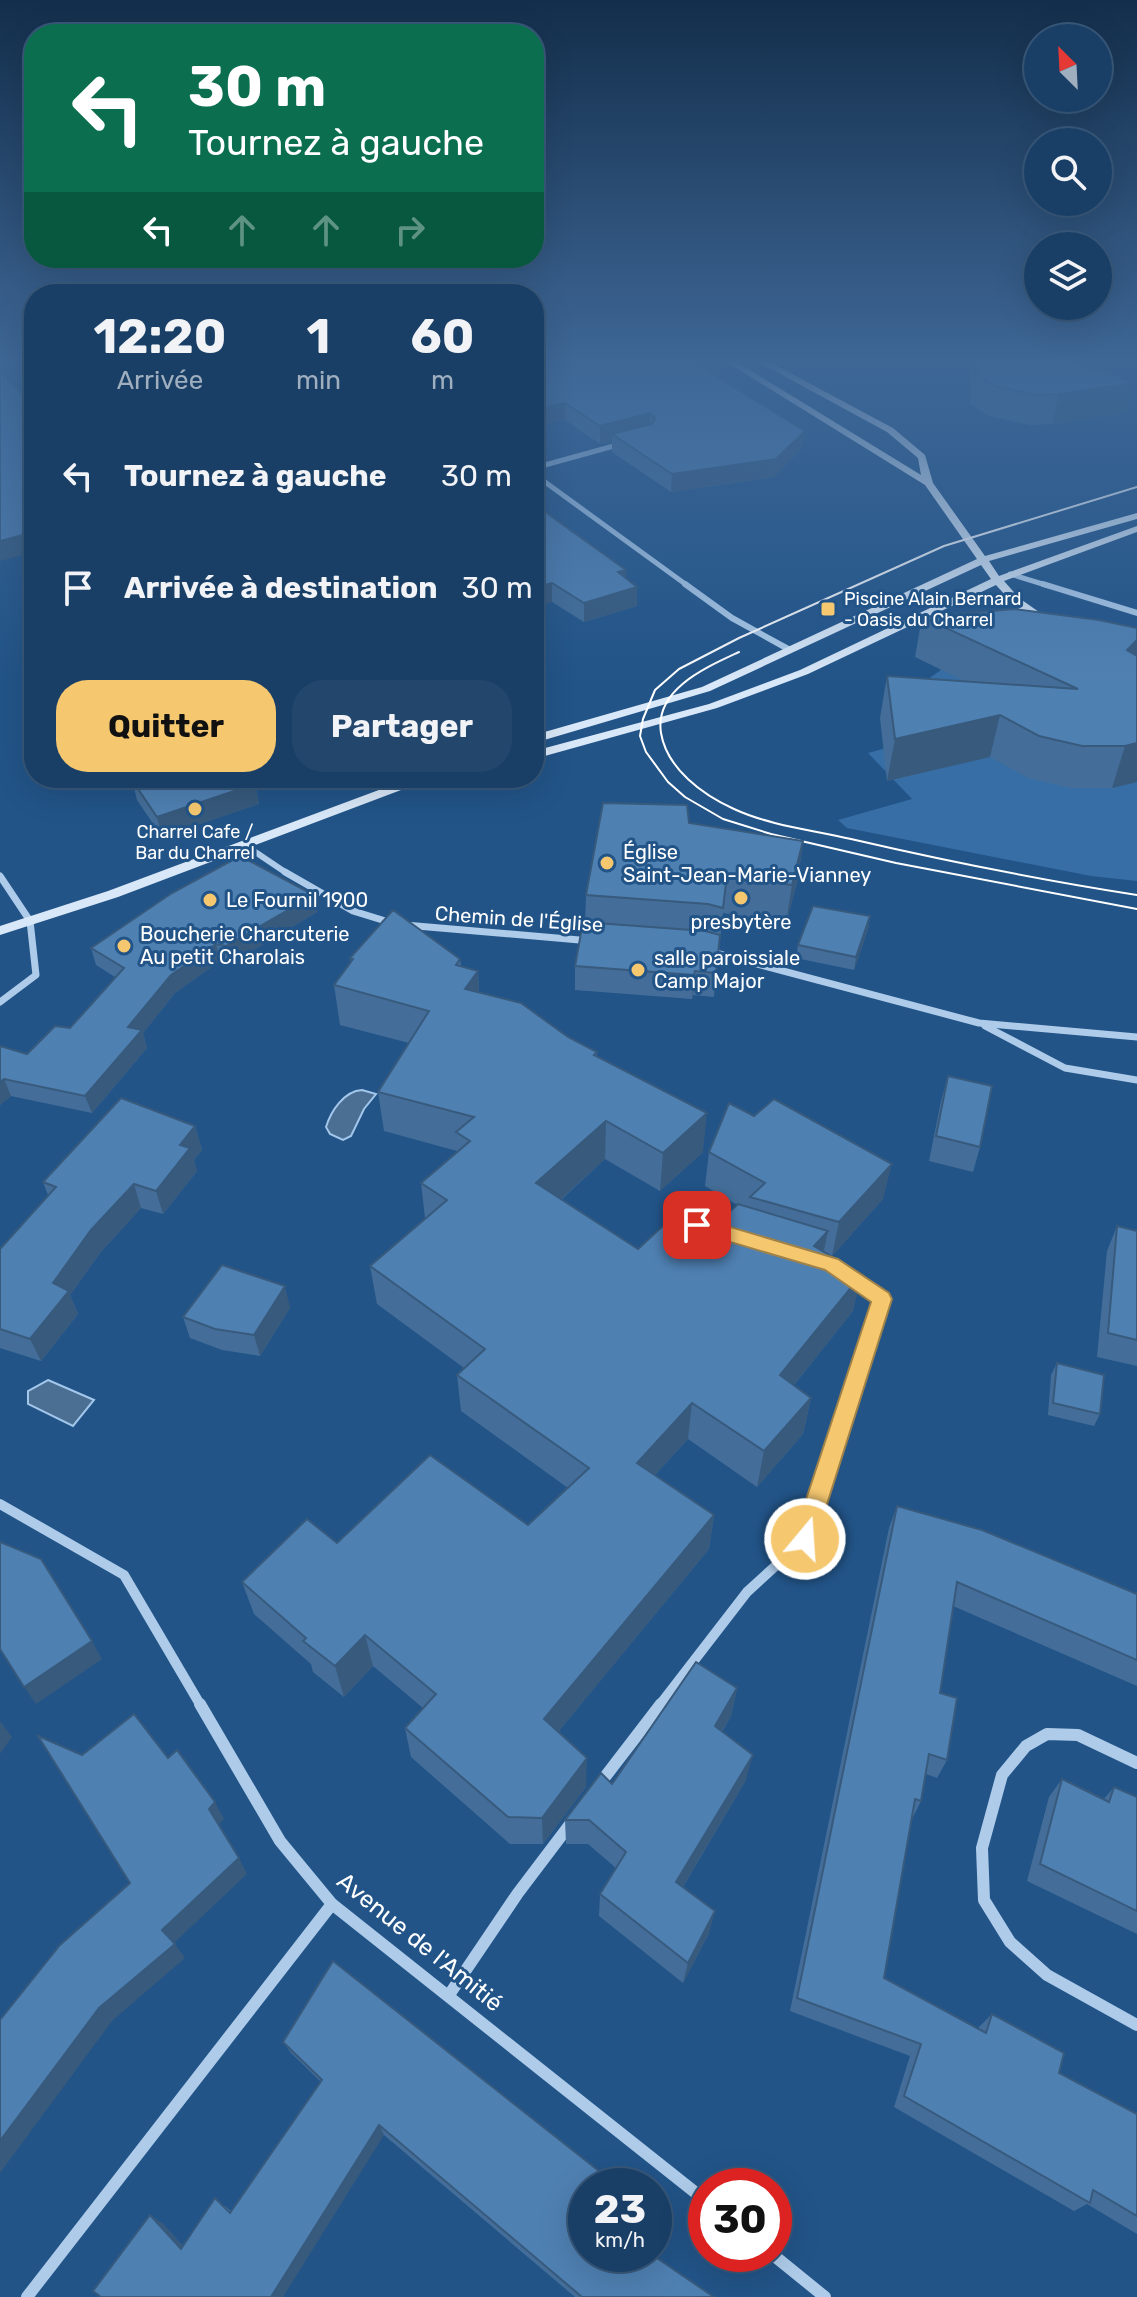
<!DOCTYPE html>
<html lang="fr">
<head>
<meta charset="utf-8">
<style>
  :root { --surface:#1a3f66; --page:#23466c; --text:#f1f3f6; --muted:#9fafbf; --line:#38587a; --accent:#f5c870 }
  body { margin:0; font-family:Rubik,sans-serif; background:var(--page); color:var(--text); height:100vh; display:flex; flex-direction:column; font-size:30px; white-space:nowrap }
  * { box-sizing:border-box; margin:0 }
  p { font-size:26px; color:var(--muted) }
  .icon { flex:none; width:44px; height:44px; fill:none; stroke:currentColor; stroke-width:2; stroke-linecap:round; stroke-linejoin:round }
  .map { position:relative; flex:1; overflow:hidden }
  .panel { position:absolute; left:24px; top:284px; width:520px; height:504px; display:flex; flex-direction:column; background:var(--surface); border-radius:32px; box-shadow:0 8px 32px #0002,0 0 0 2px var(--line) }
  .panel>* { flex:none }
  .banner { position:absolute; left:24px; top:24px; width:520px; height:244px; border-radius:32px; box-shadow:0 8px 32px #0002,0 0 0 2px var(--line); background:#0b6e4f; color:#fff; overflow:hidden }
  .needle { width:52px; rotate:336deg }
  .fabs { position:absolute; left:1024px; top:24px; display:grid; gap:16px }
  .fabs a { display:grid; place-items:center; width:88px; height:88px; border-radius:50%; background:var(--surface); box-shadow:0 8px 32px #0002,0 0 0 2px var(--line); font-size:40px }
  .speed { position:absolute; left:568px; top:2168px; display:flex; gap:16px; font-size:40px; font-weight:700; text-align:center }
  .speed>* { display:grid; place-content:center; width:104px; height:104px; border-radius:50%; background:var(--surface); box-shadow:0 8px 32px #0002,0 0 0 2px var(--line); line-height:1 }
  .speed small { font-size:20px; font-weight:400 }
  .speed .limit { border:12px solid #d22; background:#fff; color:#111 }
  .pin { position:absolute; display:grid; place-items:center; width:68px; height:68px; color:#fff; margin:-34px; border-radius:16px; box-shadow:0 4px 12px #0006 }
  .me { position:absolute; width:88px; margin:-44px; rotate:18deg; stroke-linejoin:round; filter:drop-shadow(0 0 6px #0008) }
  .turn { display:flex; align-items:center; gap:28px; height:168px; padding:0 32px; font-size:36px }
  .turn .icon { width:104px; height:104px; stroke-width:2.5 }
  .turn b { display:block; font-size:56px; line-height:68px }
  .lanes { display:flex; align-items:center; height:76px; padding:0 32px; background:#0003; justify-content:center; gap:40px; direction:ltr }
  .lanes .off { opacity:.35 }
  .eta { display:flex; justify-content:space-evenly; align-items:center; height:136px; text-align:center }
  .eta b { font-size:48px; font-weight:700; line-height:56px }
  .button { display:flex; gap:16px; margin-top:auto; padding:16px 32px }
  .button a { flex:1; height:92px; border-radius:32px; background:var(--accent); color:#111; font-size:32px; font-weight:700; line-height:92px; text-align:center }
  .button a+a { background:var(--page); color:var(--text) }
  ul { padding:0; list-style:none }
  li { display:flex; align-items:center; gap:24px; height:112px; padding:0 32px }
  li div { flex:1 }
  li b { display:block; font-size:30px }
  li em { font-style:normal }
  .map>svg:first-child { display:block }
</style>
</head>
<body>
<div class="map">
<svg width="1137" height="2297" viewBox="0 0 1137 2297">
  <rect width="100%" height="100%" fill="#225488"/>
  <path fill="#366ea5" d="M941,670L1137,672V881L1091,876L847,828L838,820L912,799L868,753L886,748L921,684Z"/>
  <g fill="#4b6e93" stroke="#a2c7eb" stroke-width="2">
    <path d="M362,1090L376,1094L364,1109L351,1136L343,1140L330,1134L326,1127C331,1111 344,1091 362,1090Z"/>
    <path d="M48,1380L94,1400L73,1426L28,1404V1391Z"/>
  </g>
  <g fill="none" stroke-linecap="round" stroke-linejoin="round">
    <g stroke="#aeccea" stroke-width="5">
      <path d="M534,468L621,444"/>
      <path d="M534,474L688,586"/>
      <path d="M1010,574L1049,586"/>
    </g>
    <g stroke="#aeccea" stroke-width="6">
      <path d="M685,584L732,618L790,650"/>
      <path d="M1043,584L1137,613"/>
      <path d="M245,845L288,874"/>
    </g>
    <g stroke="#aeccea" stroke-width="7">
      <path d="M285,872L353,911L392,923"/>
      <path d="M0,876L30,921L36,975L0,1002"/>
      <path d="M405,925L591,941"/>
      <path d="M708,951L979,1023L1137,1037"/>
      <path d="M985,1026L1065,1068L1137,1080"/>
      <path d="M697,1225L720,1232"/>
    </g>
    <g stroke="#aeccea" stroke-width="10">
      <path d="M0,1504L124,1575L201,1706"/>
      <path d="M659,1706L747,1592L805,1539L882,1299L853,1279"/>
    </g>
    <g stroke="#aeccea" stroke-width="12">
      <path d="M200,1704L280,1841L332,1904L706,2201"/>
      <path d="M1137,1763L1078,1735L1047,1734L1026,1746L1002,1775L982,1848L984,1900L1010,1942L1047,1975L1137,2025"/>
      <path d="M598,1786L661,1704"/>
      <path d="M449,1995L518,1893L571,1823"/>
      <path d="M772,2254L825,2297"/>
      <path d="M27,2297L332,1904"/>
    </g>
    <g fill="#d9e8f8" fill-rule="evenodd">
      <path d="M720,358H730L921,475L918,458L887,432L751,358H762L893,428L925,455L933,483L985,556L1137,513V519L989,561L999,576L1137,526V532L1004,581L1019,598L1049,619V623C1029,624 1008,598 996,585L808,674L717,708L534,759V751L709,704L800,670L991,579L981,565L710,691L534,743V735L702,687L977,559L925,485Z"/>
      <path d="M411,778H448L414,789L409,787L118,897L0,935V926L108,891Z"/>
    </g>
    <g stroke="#fff" stroke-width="2">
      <path d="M1137,487L944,546L739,638L679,669L655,690L643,719L640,736L646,752L668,782L685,797L723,819L771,834L896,863L1137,909"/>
      <path d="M739,652C707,667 654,689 661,733C667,769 703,795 734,809C771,826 813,830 851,839C946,861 1041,880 1137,895"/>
    </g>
  </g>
  <g fill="#446e99">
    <path d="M534,358L802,448L774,477L671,492L612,452V441L600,444L565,420Z"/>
    <path d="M971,358H1067L1126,413L1052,424L1030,425L989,416L970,404Z"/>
    <path d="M534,504L626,570V578L637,587V606L584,622L552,602Z"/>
    <path d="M922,617L1099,620L1137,782L1112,788H1070L1028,778L990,757L887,781L880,718L887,676L964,681L915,657Z"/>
    <path d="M132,780L255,784L259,804L162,837L137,800Z"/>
    <path d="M689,823L803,841L798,879L786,923L723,913L714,997L693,995L692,999L575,990V966L585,922L586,895Z"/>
    <path d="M314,895L317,912L230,964L220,961L175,993L143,1033L147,1048L92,1113L11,1096L0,1105V1046L27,1054L70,1028L115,977L96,965L91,948Z"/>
    <path d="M870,916L868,929L854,970L796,958L798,945Z"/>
    <path d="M350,958L460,959L461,966L478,971L479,992L597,1052V1056L703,1152L660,1191L605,1159L562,1199L638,1249L697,1242L737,1205L705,1186L709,1152L883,1199L832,1256L853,1311L794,1385L811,1398L803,1434L757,1487L688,1439L655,1475L714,1515L709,1549L558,1732L586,1787L543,1844H510L411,1757L405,1728L423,1708L373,1666L344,1697L313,1672L311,1664L254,1614L242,1582L337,1543L528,1525L568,1488L461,1411L457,1375L464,1368L377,1304L370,1266L425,1218L421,1183L457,1151L384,1131L378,1092L409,1043L340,1025L334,985L351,963Z"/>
    <path d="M948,1076L980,1147L973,1172L929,1161L941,1101Z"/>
    <path d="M195,1126L202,1150L194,1160L197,1171L163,1214L141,1208L100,1253L70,1295L78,1314L41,1361L0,1348V1249L48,1195L43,1182Z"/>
    <path d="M1117,1226L1137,1231V1366L1097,1357L1107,1251Z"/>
    <path d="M290,1308L260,1356L222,1350L190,1338L183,1317Z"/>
    <path d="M1057,1363L1100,1414L1094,1426L1048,1415L1051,1375Z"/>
    <path d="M897,1506L1137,1594V1686L953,1606L940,1693L947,1760L937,1778L926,1774L921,1801L912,1819L884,1978L979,2029V2027L992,2014L1059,2073L1137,2114V2234L1087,2204L1074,2211L894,2107L910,2056L790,2011L889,1528Z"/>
    <path d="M737,1688L731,1716L722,1732L746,1780L683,1887L709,1933L683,1983L599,1916L600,1894L616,1868L588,1844H566L565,1820Z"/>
    <path d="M1062,1779L1104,1799L1114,1787L1137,1797V1934L1027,1881L1049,1797Z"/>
    <path d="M283,2042L586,2254L714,2297H575L384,2135L101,2297L162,2223L183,2246L225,2206L231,2211L321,2082L291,2053Z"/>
  </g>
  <g fill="#375a7d">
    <path d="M1134,383L1126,413L1052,424L1059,394Z"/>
    <path d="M565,403V420L534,427V410Z"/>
    <path d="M650,413V431L612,434V441L600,444V426Z"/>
    <path d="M805,431L802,448L774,477L671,492L672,474Z"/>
    <path d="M34,532V552L0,561V541Z"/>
    <path d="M626,570V588L618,572Z"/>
    <path d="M552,583V602L534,607V588Z"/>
    <path d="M637,587V606L584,622V603Z"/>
    <path d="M1137,640V660L1127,650Z"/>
    <path d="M1000,715L990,757L887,781L895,739Z"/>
    <path d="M1137,743V782L1112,788L1125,746Z"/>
    <path d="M255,784L259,804L162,837L157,817Z"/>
    <path d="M803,841L798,879L786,923L792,885Z"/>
    <path d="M314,895L317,912L230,964L226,946Z"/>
    <path d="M870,916L868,929L854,970L856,957Z"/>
    <path d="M216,944L220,961L175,993L143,1033L147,1048L92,1113L85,1096L128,1027L171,975Z"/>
    <path d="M478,971L480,1011L465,989Z"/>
    <path d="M695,971L693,995L692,999L694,975Z"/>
    <path d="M4,1079L11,1096L0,1105V1082Z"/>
    <path d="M707,1113L703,1152L660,1191L663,1153Z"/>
    <path d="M606,1121L605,1159L537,1221L536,1183Z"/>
    <path d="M195,1126L202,1150L194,1160L197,1171L163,1214L156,1191L180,1145Z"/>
    <path d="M892,1164L883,1199L832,1256L839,1222Z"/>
    <path d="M134,1184L141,1208L100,1253L70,1295L78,1314L41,1361L30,1339L53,1283L91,1230Z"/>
    <path d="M828,1231L820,1269L814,1246Z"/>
    <path d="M862,1274L853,1311L773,1411L780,1375Z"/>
    <path d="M285,1286L290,1308L260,1356L254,1335Z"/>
    <path d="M811,1398L803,1434L757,1487L764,1451Z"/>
    <path d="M692,1403L688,1439L634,1498L637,1463Z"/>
    <path d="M714,1515L709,1549L545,1748L544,1719Z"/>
    <path d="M365,1635L373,1666L344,1697L335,1666Z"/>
    <path d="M92,1641L102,1659L36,1704L24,1687Z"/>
    <path d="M737,1688L731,1716L709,1753L715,1726Z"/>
    <path d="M0,1721L12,1737L0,1754Z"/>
    <path d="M753,1755L746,1780L672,1905L676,1882Z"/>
    <path d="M587,1758L586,1787L543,1844L542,1818Z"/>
    <path d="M215,1802L224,1819L218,1825L209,1809Z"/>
    <path d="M239,1858L247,1874L173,1944L162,1930Z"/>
    <path d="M715,1911L709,1933L683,1983L688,1963Z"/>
    <path d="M175,1944L185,1958L112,2021L0,2173V2141L99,2008Z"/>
    <path d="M379,2125L384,2135L283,2297H271Z"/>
    <path d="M150,2215L162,2223L192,2256L181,2249Z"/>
  </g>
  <g fill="#4f80b2" stroke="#375a7d" stroke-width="2">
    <path d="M534,358H687L805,431L776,459L672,474L612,434L652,424L655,418L650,413L600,426L565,403L534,410Z"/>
    <path d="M976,358H1067L1134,383L1059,394L1037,395L995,386L976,374Z"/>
    <path d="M0,372L34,406V532L0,541Z"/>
    <path d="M534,504L626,570L618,572L637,587L584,603L552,583L534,588Z"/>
    <path d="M1014,609L1099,620L1137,628V640L1127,650L1137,656V743L1125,746H1082L1039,736L1000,715L895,739L887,676L1078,689L922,617Z"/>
    <path d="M139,778H250L255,784L157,817L132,780Z"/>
    <path d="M603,803L687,805L689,823L803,841L792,885L727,875L723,908L708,904L586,895Z"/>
    <path d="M240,856L314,895L226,946L216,944L171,975L128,1027L142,1030L85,1096L4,1079L0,1082V1046L27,1054L55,1026L70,1028L124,968L91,948L172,893Z"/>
    <path d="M813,906L870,916L856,957L798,945Z"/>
    <path d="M393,910L460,959L456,965L478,971L465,989L521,1003L568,1037L597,1052L594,1055L707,1113L663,1153L606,1121L536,1183L638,1249L665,1224L697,1242L738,1204L828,1231L814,1246L862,1274L780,1375L811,1398L764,1451L692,1403L637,1463L714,1515L544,1719L587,1758L542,1818L508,1817L405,1728L436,1694L365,1635L335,1666L303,1641L306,1638L242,1582L307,1519L337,1543L430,1455L528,1525L589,1468L457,1375L485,1349L370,1266L447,1200L421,1183L470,1141L456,1132L474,1117L378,1092L429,1011L334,985L353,959L350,958Z"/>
    <path d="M583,922L705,931L720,935L716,973L695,971L694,975L575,966Z"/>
    <path d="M948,1076L992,1086L980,1147L936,1136Z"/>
    <path d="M121,1098L195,1126L180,1145L190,1148L156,1191L134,1184L91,1230L53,1283L69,1291L30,1339L0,1329V1249L56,1187L43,1182Z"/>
    <path d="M774,1099L892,1164L839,1222L750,1197L765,1183L709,1152L729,1103L754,1116Z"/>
    <path d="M1117,1226L1137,1231V1340L1108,1333Z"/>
    <path d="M222,1265L285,1286L254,1335L215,1329L183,1317Z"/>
    <path d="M1057,1363L1104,1375L1100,1414L1053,1403Z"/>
    <path d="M897,1506L982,1530L1137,1594V1660L957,1582L940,1693L957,1698L947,1760L929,1754L921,1801L915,1799L884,1978L986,2033L992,2014L1064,2053L1059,2073L1137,2114V2216L1093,2190L1090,2203L904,2096L921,2044L797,1998Z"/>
    <path d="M0,1542L41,1559L92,1641L24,1687L0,1649Z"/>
    <path d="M696,1662L737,1688L715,1726L753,1755L676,1882L715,1911L688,1963L600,1894L626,1852L589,1820H565L601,1773L612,1784Z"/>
    <path d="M134,1714L168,1758L177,1750L215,1802L209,1809L239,1858L162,1930L175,1944L99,2008L0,2141V2020L60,1945L130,1883L38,1736L82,1755Z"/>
    <path d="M1062,1779L1109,1802L1114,1787L1137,1797V1911L1040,1864Z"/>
    <path d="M333,1961L618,2186H586V2254H651L714,2297H582L379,2125L271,2297H101L93,2291L150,2215L181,2249L215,2198L230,2213L322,2080L283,2042Z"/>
  </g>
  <linearGradient id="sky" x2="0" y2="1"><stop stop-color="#132e4b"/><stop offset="0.53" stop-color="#3e6796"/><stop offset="1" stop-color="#3e6796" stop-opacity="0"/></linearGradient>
  <rect width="1137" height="680" fill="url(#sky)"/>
  <path fill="#f5c870" stroke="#9f8249" stroke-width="2" d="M697,1217L838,1259L889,1293L892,1299L816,1539L813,1546L805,1549L797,1546L793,1539L871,1302L825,1270L690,1230L687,1225L690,1220Z"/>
  <g fill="#f5c870" stroke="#225488" stroke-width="3">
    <rect x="820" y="601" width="16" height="16" rx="4"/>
    <circle cx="195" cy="809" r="8"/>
    <circle cx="607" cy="863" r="8"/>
    <circle cx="741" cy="898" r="8"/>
    <circle cx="210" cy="900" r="8"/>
    <circle cx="124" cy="946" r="8"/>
    <circle cx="638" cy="970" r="8"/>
  </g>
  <g text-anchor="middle" stroke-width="6" stroke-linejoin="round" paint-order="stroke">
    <g font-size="18" fill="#fff" stroke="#225488" text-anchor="start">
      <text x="844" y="605">Piscine Alain Bernard<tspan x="844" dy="21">- Oasis du Charrel</tspan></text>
      <text x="195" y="838" text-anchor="middle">Charrel Cafe /<tspan x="195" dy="21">Bar du Charrel</tspan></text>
    </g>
    <g font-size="20" fill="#fff" stroke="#225488" text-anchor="start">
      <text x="623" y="859">Église<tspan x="623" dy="23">Saint-Jean-Marie-Vianney</tspan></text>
      <text x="226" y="907">Le Fournil 1900</text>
      <text x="741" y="929" text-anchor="middle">presbytère</text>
      <text x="140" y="941">Boucherie Charcuterie<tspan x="140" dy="23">Au petit Charolais</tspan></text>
      <text x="654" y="965">salle paroissiale<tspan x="654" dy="23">Camp Major</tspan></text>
    </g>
    <g font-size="20" fill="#fff" stroke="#225488">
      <text transform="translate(519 919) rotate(4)" y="7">Chemin de l'Église</text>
    </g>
    <g font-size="24" fill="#fff" stroke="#225488">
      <text transform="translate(420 1942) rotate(39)" y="8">Avenue de l'Amitié</text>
    </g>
  </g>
</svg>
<div class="fabs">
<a><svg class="needle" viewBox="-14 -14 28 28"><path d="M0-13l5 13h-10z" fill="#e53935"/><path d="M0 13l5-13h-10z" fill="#9fafbf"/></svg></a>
<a><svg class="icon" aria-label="search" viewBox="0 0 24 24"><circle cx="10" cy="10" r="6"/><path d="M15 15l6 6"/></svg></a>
<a><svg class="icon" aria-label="layers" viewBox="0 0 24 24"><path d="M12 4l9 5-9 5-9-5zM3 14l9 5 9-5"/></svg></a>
</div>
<div class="speed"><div>23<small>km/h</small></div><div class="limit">30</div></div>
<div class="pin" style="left:697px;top:1225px;background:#d93025"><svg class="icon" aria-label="arrive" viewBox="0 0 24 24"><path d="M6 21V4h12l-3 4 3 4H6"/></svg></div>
<svg class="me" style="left:805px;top:1539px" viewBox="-20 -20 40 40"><circle r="17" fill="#f5c870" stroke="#fff" stroke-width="3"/><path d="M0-11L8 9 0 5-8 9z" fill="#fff"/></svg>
<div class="banner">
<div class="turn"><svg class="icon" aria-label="left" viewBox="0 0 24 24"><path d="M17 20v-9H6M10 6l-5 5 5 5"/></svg><div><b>30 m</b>Tournez à gauche</div></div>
<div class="lanes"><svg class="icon" aria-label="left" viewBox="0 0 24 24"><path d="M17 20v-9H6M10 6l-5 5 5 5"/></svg><svg class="icon off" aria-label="ahead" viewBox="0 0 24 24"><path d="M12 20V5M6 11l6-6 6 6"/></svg><svg class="icon off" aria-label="ahead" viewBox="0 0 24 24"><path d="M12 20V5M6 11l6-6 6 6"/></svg><svg class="icon off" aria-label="right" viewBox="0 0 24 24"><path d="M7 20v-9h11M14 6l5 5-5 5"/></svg></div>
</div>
<section class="panel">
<div class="eta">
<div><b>12:20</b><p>Arrivée</p></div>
<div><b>1</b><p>min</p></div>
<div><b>60</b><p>m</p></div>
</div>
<ul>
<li><svg class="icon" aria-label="left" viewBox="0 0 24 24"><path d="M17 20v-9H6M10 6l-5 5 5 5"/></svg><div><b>Tournez à gauche</b></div><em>30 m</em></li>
<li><svg class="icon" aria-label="arrive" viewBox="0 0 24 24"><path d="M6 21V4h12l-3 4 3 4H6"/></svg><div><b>Arrivée à destination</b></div><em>30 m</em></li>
</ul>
<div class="button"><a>Quitter</a><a>Partager</a></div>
</section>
</div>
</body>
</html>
